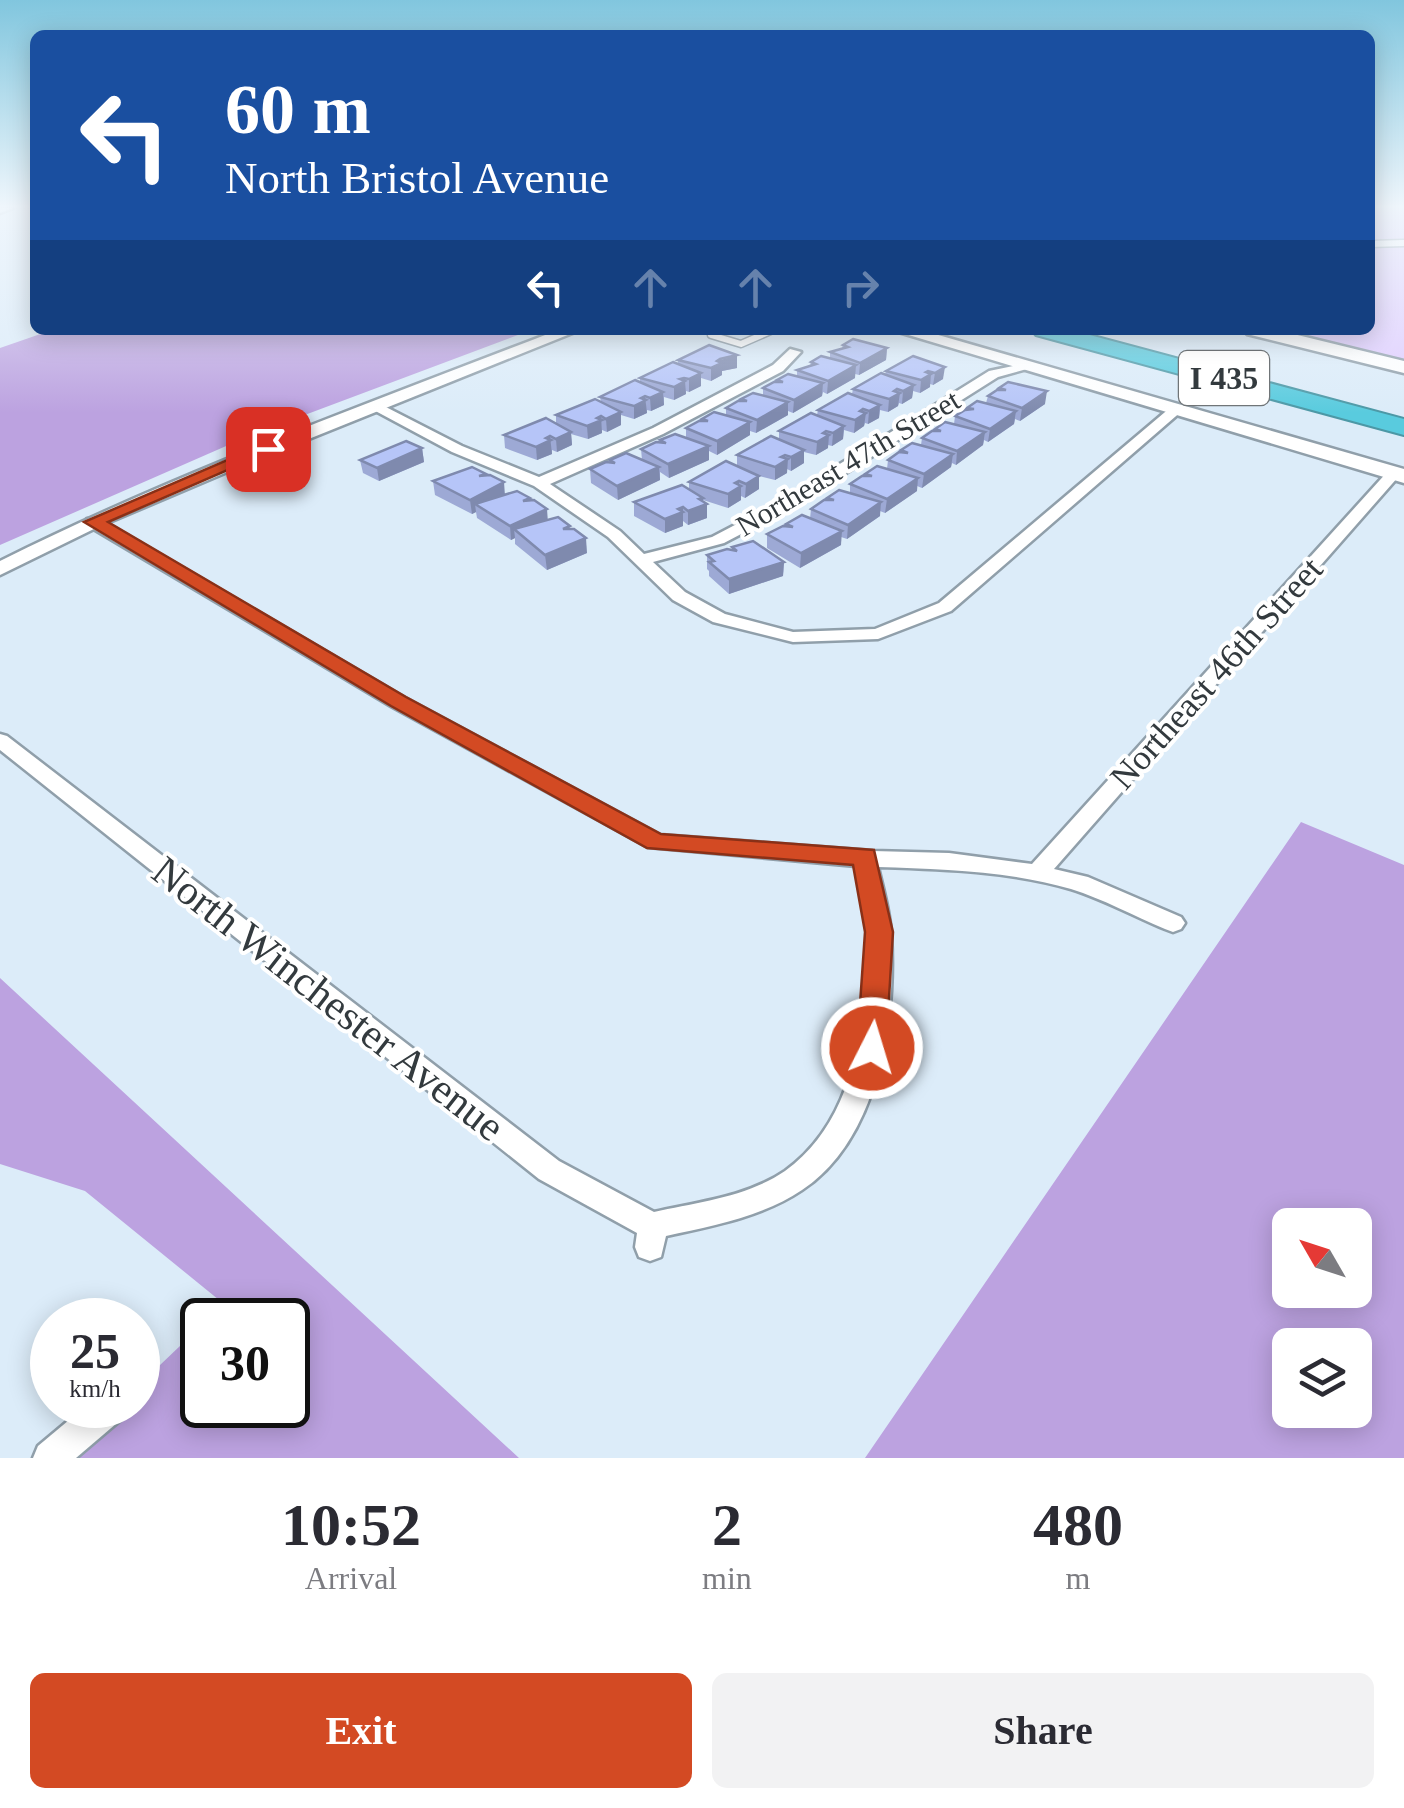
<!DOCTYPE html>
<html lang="en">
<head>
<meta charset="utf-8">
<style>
  :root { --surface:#fff; --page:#f2f2f3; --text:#2b2b33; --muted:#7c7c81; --accent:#d34a23 }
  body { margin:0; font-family:Georgia,serif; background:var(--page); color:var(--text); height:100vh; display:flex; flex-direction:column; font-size:38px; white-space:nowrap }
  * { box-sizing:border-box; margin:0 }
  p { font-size:32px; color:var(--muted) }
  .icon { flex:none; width:55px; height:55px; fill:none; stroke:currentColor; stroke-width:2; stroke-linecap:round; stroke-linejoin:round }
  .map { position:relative; height:1458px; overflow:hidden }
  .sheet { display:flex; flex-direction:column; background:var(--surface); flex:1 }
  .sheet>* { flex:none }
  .top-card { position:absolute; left:30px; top:30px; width:1345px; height:305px; border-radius:15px; box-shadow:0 5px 25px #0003; background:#1a4fa0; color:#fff; overflow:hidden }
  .needle { width:65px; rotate:309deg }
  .fabs { position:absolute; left:1272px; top:1208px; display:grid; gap:20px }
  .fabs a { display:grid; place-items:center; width:100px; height:100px; border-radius:15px; background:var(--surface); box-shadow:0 5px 25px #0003; font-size:50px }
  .speed { position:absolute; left:30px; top:1298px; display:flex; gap:20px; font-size:50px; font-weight:700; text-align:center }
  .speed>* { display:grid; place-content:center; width:130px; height:130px; border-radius:50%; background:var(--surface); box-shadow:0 5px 25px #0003; line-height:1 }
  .speed small { font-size:25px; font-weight:400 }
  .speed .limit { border:5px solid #111; border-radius:15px; background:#fff; color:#111 }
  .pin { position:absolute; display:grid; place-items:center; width:85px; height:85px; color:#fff; margin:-42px; border-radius:20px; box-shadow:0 5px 15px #0006 }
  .me { position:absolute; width:110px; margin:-55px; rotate:5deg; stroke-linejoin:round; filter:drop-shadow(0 0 8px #0008) }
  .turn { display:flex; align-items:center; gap:35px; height:210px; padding:0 30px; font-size:45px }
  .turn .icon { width:130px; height:130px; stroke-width:2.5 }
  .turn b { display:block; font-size:70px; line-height:85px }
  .lanes { display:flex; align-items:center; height:95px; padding:0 30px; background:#0003; justify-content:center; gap:50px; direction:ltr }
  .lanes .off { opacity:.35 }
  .eta { display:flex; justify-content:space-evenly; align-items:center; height:170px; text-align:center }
  .eta b { font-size:60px; font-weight:800; line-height:70px }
  .button { display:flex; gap:20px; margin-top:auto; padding:20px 30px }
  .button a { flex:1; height:115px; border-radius:15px; background:var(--accent); color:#fff; font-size:40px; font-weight:800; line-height:115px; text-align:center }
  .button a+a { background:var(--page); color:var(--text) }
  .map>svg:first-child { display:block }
</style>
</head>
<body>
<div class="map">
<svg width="1404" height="1458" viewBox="0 0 1404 1458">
  <rect width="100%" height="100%" fill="#dcecf9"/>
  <path fill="#e0ccff" d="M1370,208H1404V363L1272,330H1370Z"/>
  <g fill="#bca2e0" fill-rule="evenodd">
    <path d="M52,330H531L249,436L0,545V348Z"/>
    <path d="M1301,822L1404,865V1458H865ZM1290,1225H1355V1290H1290ZM1290,1345H1355V1410H1290Z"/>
    <path d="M0,978L519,1458H61L118,1405H138V1386L202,1325V1405H288V1320H208L224,1304L85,1191L0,1164Z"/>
  </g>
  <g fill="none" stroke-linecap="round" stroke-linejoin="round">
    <defs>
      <g id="service">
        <path d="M1370,244L1404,243"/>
        <path d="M711,335L741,344L773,330"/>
      </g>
      <g id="minor">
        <path d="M0,208H13L0,213Z"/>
        <path d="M790,349L801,352L783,371L663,434L550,484L620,531L644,554L712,537L777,503L989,371L1027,363L1034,367L998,377L789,509L724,543L653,562L685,592L725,614L793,632L875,629L939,603L1171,407L1183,410L951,611L878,639L793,642L713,622L673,600L608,537L534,486L452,452L368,407L380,404L462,446L539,477L653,428L773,365Z"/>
        <path d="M1394,468L1399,470V476L1054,869L1088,877L1181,917L1185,923L1181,929L1173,932L1165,929C1134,916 1103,899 1071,889C1010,871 942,869 878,867C883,889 890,912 891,934C896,1019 879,1139 802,1190C762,1217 712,1226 666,1236L661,1257L650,1261L639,1257L635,1247L637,1233L539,1179L0,750V734L7,736L559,1161L654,1212C698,1202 747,1197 785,1171C846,1127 861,1051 865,980C866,962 868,945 867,927C865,906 859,886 856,866L648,847L391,706L87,525V519H99L405,698L660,835L873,851L949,853L1032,864L1389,470Z"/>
        <path d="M87,1405H129L124,1417L76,1458H33L38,1446Z"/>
      </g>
      <path id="tertiary" d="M558,330H580L239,467L100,526L0,575V561C180,471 370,403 558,330Z"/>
      <g id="secondary">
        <path d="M892,330H921L1404,469V483Z"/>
        <path d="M1245,330H1277L1404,361V373L1247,334Z"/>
      </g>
      <path id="motorway" d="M1032,330H1071L1404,419V435L1036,335Z"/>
    </defs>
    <use href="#service" stroke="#909faa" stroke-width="9"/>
    <use href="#minor" stroke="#909faa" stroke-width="5"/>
    <use href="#tertiary" stroke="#909faa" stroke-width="5"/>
    <use href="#secondary" stroke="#909faa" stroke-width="5"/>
    <use href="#motorway" stroke="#4c98a6" stroke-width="4"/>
    <use href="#service" stroke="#fff" stroke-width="6"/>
    <use href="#minor" fill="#fff" fill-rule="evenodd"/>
    <use href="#tertiary" fill="#fff" fill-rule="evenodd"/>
    <use href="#secondary" fill="#fff" fill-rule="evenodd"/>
    <use href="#motorway" fill="#59cbde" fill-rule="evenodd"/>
  </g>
  <g fill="#9da9d5">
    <path d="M843,345L887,348L886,360L859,375L855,374V378L827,394L823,392L822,396L793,413L788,411V415L756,433L750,431V435L717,455L709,451V460L669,478L660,472V480L618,500L591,483L590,469L610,463V460H642L641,449L660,442V440L686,438V428L702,421V419L726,416V408L741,401V399L763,395V388L777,382V380L797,376V370L810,366L811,362L830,359V352L842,348Z"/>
    <path d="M913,356L943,379L933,385L930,384V387L920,393L913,391L912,398L902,404L899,403L898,406L888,412L880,410L879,418L868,424L865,423L864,426L854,433L844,430L843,439L832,446L828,445V448L816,455L804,452V463L791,471L787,469V473L775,480L759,476V489L745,498L741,496V500L728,508L703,500V502L707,504V518L688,525L683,521V526L665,533L634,516V502L689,490V482L737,466V455L779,440V431L817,415L818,410L852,394L853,389L885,375L886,371Z"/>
    <path d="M678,360L737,368L722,371V375L711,381L701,378V386L689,392L686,391V394L674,400L664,397V405L651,411L647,410V413L634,419L621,415V425L607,432L602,430V433L588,439L571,434L572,445L557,452L552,450V454L537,460L505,448L504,435L556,424V415L601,402L600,397L640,382V378L678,364Z"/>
    <path d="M999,388L1045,404L1020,421L1015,419L1014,424L988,442L984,440L983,445L956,465L952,463L951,467L922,488L917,486V491L885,513L880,511V516L847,539L841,537V545L800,568L767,548V534L786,526V524L810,519L811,509L827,500V498L850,493V484L865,476V474L887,469L888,460L901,452V450L921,445L922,438L934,431L935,429L954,424L955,416L967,410V408L986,403L988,396L999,390Z"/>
    <path d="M422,448L424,462L379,481L363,473L360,460Z"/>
    <path d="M486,474L505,494L530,501L548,520L570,529L587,553L547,570L515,544V538L511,540L477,518L476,512L472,514L435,495L433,481Z"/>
    <path d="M732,547L784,562L783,576L729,594L709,576V571L707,569V555L732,550Z"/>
  </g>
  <g fill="#7f8aae">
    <path d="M887,348L886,360L859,375L860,363Z"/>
    <path d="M737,355V368L722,371V375L711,381V368L717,361Z"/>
    <path d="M856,365L855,378L827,394L828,381Z"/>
    <path d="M945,367L943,379L933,385L935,373Z"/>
    <path d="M928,371V376L931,374L930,387L920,393L921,380Z"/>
    <path d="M701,373V386L689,392V379Z"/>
    <path d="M684,378V382L685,381L686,394L674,400V387Z"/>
    <path d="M823,383L822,396L793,413L794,400Z"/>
    <path d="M914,385L912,398L902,404L903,391Z"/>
    <path d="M897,389L896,395L900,393L898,406L888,412L889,399Z"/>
    <path d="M1047,391L1045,404L1020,421L1022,408Z"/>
    <path d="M663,392L664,405L651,411L650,398Z"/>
    <path d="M645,396L647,413L634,419V406Z"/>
    <path d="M788,402V415L756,433L757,420Z"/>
    <path d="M880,405L879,418L868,424L869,411Z"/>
    <path d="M863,409L862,415L866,413L864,426L854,433L855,420Z"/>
    <path d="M1016,411L1014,424L988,442L990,429Z"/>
    <path d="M621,412V425L607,432L606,419Z"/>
    <path d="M601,416L602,433L588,439L587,426Z"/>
    <path d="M750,422V435L717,455V441Z"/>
    <path d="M844,426L843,439L832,446L833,433Z"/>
    <path d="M826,431V437L829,435L828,448L816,455L817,442L823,433Z"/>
    <path d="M571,432L572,445L557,452L556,439Z"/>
    <path d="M985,432L983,445L956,465L957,451Z"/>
    <path d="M550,436L552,454L537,460L536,447Z"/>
    <path d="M709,446V460L669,478L668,464Z"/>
    <path d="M422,448L424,462L379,481L377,468Z"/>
    <path d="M804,450V463L791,471V457Z"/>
    <path d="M953,454L951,467L922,488L924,474Z"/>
    <path d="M785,455V461L788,459L787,473L775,480V467L781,457Z"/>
    <path d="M659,467L660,480L618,500L617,486Z"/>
    <path d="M759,476V489L745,498L746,484Z"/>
    <path d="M918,478L917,491L885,513L887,499Z"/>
    <path d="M739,481V487L741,486V500L728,508V494L735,483Z"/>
    <path d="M504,482L505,496L475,504L476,512L472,514L470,500Z"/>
    <path d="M703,498V505L707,504V518L688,525V511Z"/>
    <path d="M881,502L880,516L847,539L848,525Z"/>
    <path d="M683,507V526L665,533V519Z"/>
    <path d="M547,509L548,523L514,529L515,538L511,540L510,526Z"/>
    <path d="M842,531L841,545L800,568L801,553Z"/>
    <path d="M586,538L587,553L547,570L545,555Z"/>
    <path d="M784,562L783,576L729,594V579Z"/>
  </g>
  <g fill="#b6c5f8" stroke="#7f8aae" stroke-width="2.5">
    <path d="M853,339L887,348L860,363L830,352L848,347L843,345Z"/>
    <path d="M709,345L737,355L720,359L717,361L722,363L711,368L678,360Z"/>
    <path d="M821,356L856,365L828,381L797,370L816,364L811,362Z"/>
    <path d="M913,356L945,367L935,373L928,371L926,372L931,374L921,380L886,371Z"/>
    <path d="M673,362L701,373L689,379L684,378L680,379L685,381L674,387L640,378Z"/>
    <path d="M881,373L914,385L903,391L897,389L894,391L900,393L889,399L853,389Z"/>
    <path d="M788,374L823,383L794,400L763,388L774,382H783L777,380Z"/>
    <path d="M635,380L663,392L650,398L645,396L641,398L646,400L634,406L600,397Z"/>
    <path d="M1008,382L1047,391L1022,408L988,396L997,390H1006L999,388Z"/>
    <path d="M753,393L788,402L757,420L726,408L738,401H747L741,399Z"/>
    <path d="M848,393L880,405L869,411L863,409L860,411L866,413L855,420L818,410Z"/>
    <path d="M595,399L621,412L606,419L601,416L597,418L602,420L587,426L556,415Z"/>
    <path d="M977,401L1016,411L990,429L955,416L965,410L974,409L967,408Z"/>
    <path d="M714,412L750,422L717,441L686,428L699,421H708L702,419Z"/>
    <path d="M811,413L844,426L833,433L826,431L823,433L829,435L817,442L779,431Z"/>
    <path d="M546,418L571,432L556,439L550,436L546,438L551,440L536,447L504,435Z"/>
    <path d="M945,422L985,432L957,451L922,438L932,431H941L935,429Z"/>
    <path d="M675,434L709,446L668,464L641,449L656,442L666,443L660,440Z"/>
    <path d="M771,436L804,450L791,457L785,455L781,457L788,459L775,467L737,455Z"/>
    <path d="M406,441L422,448L377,468L360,460Z"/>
    <path d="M912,443L953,454L924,474L888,460L899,452L908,453L901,450Z"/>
    <path d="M626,453L659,467L617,486L590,469L606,462L615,463L610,460Z"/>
    <path d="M726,461L759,476L746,484L739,481L735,483L741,486L728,494L689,482Z"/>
    <path d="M877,466L918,478L887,499L850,484L862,476H872L865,474Z"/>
    <path d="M472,467L486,474L479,476L490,475L504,482L470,500L433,481Z"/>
    <path d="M682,485L703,498L699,499L707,504L688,511L683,507L678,509L683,512L665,519L634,502Z"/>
    <path d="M839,490L881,502L848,525L811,509L824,500H834L827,498Z"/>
    <path d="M517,491L530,498L523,501L534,500L547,509L510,526L475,504Z"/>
    <path d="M802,515L842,531L801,553L767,534L783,526L793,527L786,524Z"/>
    <path d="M558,517L570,526L563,529H574L586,538L545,555L514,529Z"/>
    <path d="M753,541L784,562L729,579L709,562L714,561L707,555L727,549L737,551L732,547Z"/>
  </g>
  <linearGradient id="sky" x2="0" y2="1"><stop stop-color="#81c6de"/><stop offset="0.5" stop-color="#eff6fc"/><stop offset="1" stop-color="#eff6fc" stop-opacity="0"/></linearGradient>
  <rect width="1404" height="413" fill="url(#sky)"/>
  <path fill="#d34a23" stroke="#893017" stroke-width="2.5" d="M262,445L276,449L108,522L406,697L661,834L874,850L893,932L886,1048L882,1056L872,1060L861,1056L857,1048L865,932L853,865L647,848L391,706L84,522Z"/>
  <g text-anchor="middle" stroke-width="8" stroke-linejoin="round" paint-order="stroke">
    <g font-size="30" fill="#333a3e" stroke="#fff">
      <text transform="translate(848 463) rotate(-31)" y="10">Northeast 47th Street</text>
    </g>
    <rect fill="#fff" stroke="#707578" stroke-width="2.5" x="1179" y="351" width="90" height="54" rx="8"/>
    <g font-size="32" font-weight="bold" fill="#333a3e">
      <text x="1224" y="389">I 435</text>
    </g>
    <g font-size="35" fill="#333a3e" stroke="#fff">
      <text transform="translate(1216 673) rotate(-48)" y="12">Northeast 46th Street</text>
    </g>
    <g font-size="42" fill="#333a3e" stroke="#fff">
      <text transform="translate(329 998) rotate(38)" y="15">North Winchester Avenue</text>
    </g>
  </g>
</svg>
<div class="fabs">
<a><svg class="needle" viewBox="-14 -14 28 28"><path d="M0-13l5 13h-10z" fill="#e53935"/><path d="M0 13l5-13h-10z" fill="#7c7c81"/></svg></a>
<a><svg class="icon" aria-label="layers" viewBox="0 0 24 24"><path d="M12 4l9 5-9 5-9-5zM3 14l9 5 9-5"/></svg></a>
</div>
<div class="speed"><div>25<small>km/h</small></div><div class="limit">30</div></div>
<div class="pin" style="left:268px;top:449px;background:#d93025"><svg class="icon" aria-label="arrive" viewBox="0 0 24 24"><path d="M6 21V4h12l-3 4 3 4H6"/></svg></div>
<svg class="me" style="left:872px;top:1048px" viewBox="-20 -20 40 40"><circle r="17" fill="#d34a23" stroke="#fff" stroke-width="3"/><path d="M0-11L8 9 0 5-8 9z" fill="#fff"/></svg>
<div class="top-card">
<div class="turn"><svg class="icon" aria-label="left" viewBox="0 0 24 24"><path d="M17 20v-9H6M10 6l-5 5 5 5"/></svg><div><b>60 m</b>North Bristol Avenue</div></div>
<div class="lanes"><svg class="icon" aria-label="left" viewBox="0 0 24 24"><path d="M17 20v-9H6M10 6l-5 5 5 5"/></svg><svg class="icon off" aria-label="ahead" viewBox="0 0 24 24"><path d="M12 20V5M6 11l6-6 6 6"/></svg><svg class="icon off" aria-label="ahead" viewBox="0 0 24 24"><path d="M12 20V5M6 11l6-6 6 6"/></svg><svg class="icon off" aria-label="right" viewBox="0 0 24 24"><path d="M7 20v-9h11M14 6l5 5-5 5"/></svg></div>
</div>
</div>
<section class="sheet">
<div class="eta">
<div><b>10:52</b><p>Arrival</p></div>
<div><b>2</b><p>min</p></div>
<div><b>480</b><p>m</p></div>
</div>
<div class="button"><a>Exit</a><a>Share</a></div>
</section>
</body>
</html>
